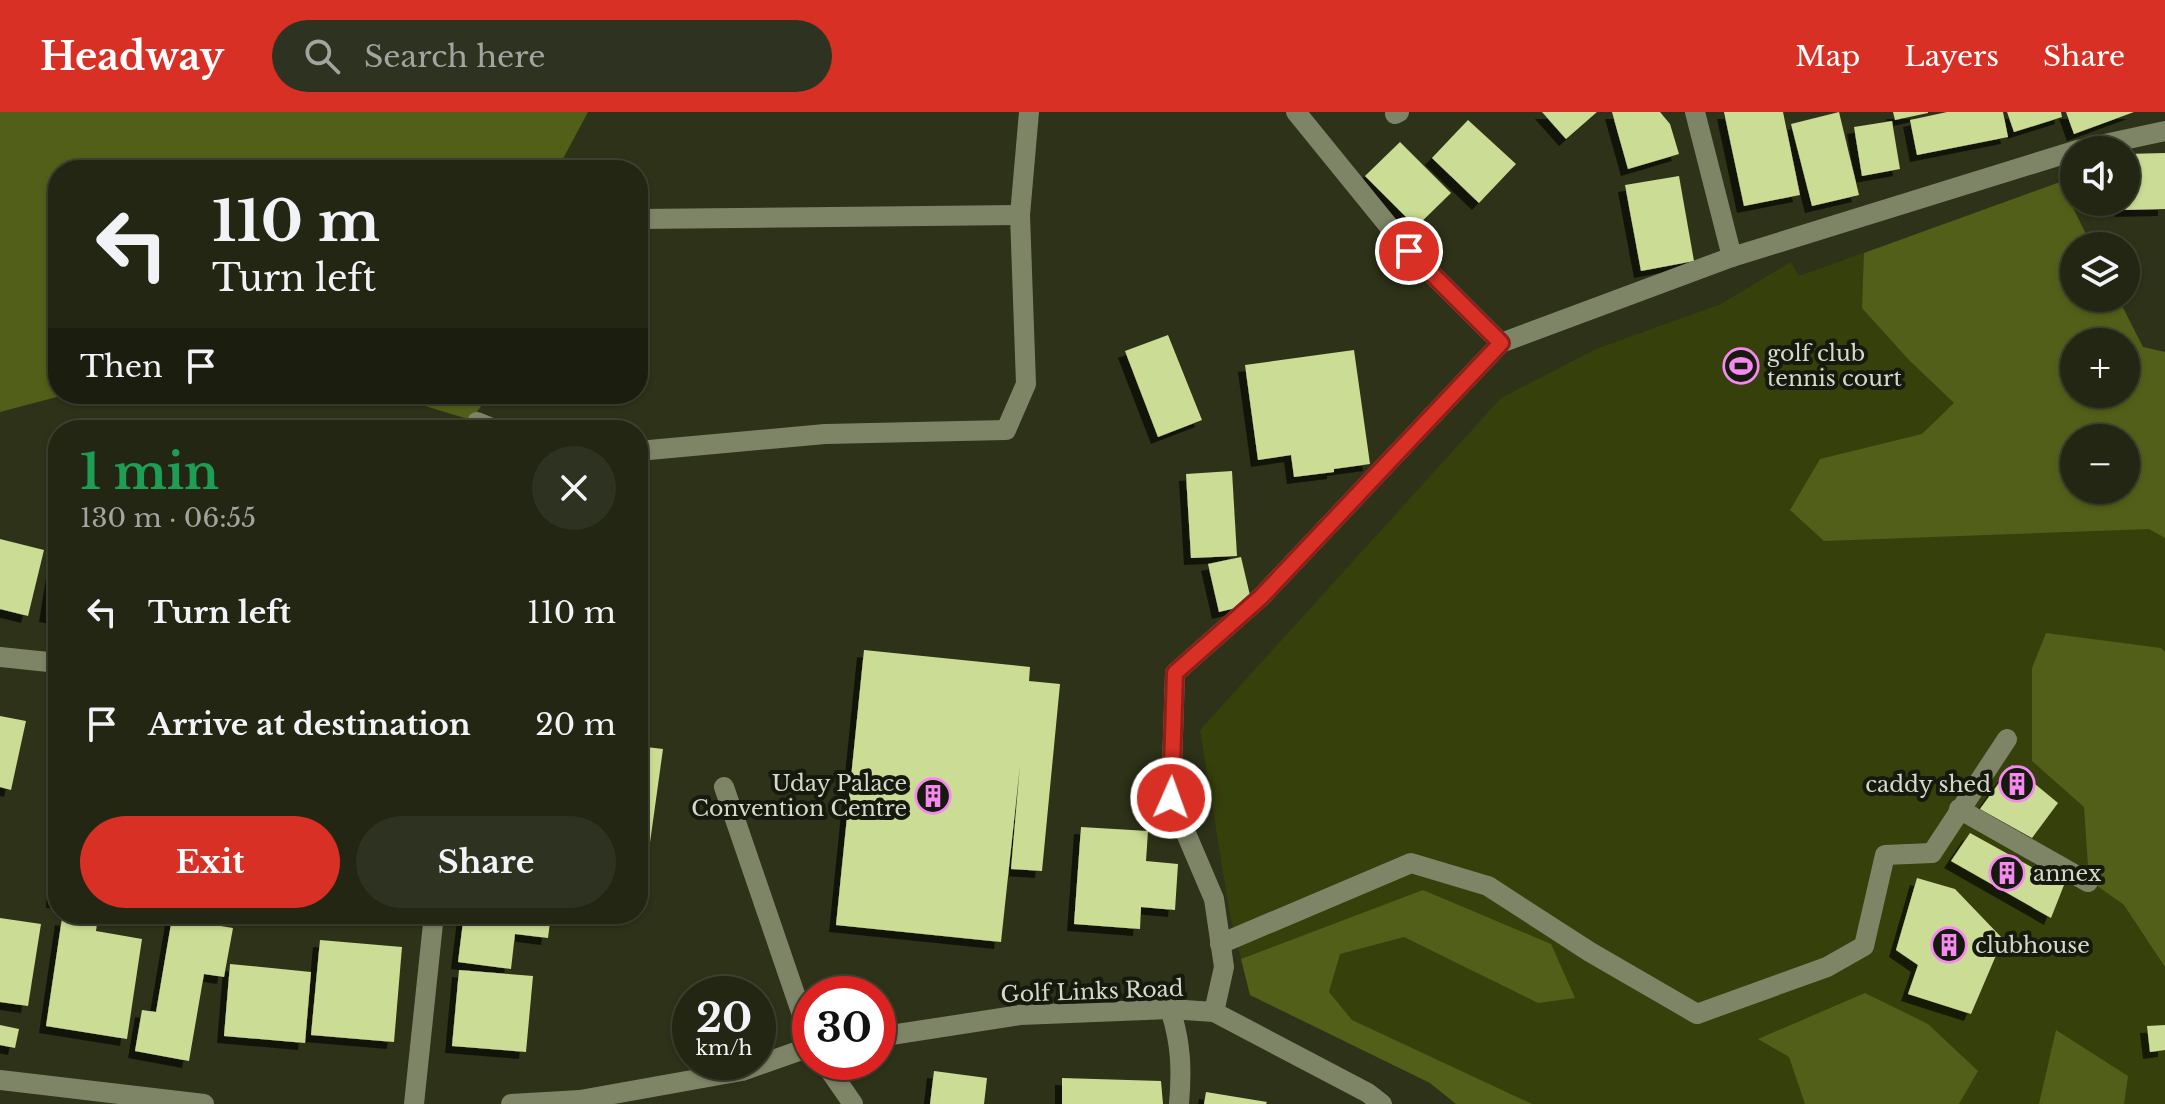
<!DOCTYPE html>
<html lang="en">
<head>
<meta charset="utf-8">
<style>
  :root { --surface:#222612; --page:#2e3220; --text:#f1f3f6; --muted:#a2a59f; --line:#3f4332; --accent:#d93025 }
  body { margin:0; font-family:"Libre Baskerville",serif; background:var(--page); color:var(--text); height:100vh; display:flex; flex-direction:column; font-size:30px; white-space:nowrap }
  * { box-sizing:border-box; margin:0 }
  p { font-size:26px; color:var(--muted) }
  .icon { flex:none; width:44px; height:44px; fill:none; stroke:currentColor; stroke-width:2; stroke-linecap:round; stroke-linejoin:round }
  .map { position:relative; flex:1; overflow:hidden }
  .panel { position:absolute; left:48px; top:308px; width:600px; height:504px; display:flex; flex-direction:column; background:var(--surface); border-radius:32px; box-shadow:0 2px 6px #0004,0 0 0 2px var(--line) }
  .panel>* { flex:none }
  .top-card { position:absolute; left:48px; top:48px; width:600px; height:244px; border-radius:32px; box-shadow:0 2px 6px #0004,0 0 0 2px var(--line); background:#222612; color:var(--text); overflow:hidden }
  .controls { position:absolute; left:2060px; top:24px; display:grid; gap:16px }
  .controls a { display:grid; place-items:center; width:80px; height:80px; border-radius:50%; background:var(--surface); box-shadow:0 2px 6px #0004,0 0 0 2px var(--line); font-size:40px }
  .speed { position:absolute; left:672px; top:864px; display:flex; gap:16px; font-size:40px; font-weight:700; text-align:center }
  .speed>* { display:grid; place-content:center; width:104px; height:104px; border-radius:50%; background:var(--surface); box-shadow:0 2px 6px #0004,0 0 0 2px var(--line); line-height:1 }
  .speed small { font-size:20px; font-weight:400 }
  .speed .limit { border:12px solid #d22; background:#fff; color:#111 }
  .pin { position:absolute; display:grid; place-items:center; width:68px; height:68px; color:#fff; margin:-34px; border:4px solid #fff; border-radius:50%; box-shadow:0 2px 8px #0007 }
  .me { position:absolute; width:88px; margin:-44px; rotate:2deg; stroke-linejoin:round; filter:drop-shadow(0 0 6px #0008) }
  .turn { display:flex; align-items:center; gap:28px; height:168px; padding:0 32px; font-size:36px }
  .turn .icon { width:104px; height:104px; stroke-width:2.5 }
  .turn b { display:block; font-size:56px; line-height:68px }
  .then { display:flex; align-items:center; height:76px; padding:0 32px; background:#0003; gap:16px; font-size:30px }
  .round { display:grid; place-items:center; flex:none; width:84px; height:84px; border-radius:42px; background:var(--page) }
  .head { display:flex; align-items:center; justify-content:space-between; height:136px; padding:0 32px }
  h1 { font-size:48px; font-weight:700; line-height:60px; color:#1e9e55 }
  .button { display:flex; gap:16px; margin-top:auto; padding:16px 32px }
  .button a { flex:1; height:92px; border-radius:48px; background:var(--accent); color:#fff; font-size:32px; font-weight:700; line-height:92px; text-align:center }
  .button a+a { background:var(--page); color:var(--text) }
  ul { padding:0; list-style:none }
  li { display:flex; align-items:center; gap:24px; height:112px; padding:0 32px }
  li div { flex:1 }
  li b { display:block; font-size:30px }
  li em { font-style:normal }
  header { display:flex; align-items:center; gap:48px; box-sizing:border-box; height:112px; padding:0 40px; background:var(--accent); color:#fff }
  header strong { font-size:38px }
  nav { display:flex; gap:44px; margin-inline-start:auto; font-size:28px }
  .search { width:560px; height:72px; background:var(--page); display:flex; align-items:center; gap:20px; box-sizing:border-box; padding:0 28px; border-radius:44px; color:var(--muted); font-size:30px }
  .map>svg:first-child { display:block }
</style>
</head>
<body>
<header>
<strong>Headway</strong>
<div class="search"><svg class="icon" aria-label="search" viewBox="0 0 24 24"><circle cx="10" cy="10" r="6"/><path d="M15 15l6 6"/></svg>Search here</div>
<nav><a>Map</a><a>Layers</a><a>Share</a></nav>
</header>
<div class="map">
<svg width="2165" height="992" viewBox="0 0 2165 992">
  <defs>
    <filter id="shadow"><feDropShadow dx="-7" dy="7" stdDeviation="0" flood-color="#0009"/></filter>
  </defs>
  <rect width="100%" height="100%" fill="#2d3218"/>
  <path fill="#36400b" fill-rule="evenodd" d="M2060,70L2092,134H2074V186H2118L2143,235L2165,240V992H1456L1430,971L1250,883L1230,803L1200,618L1501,286L1596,237L1721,192L1791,150L1799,164ZM2074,230H2126V282H2074ZM2074,326H2126V378H2074Z"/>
  <g fill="#525f18" fill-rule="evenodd">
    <path d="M0,0H588L557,58H58V282H68L0,300Z"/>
    <path d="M2060,70L2092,134H2074V186H2118L2143,235L2165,240V426L2149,417L1824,429L1790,398L1820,347L1922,322L1954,291L1908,247L1862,196L1864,141ZM2126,230V282H2074V230ZM2126,326V378H2074V326Z"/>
    <path d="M386,282H490L471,308Z"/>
    <path d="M2046,521L2161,536L2165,540V855L2124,793L2089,768L2084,695L2032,649V556Z"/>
    <path d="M1423,778L1551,832L1575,886L1538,891L1404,825L1340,842L1329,880L1352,908L1532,992H1456L1430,971L1250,883L1241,847Z"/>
    <path d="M1865,881L1928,912L1978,959L1959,992H1805L1789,945L1758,927Z"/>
    <path d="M2056,918L2128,964L2124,992H2039Z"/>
  </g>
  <g fill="#cbdc95" filter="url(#shadow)">
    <path d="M1542,0H1597L1566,27Z"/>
    <path d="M1612,0H1660L1670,12L1679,42L1628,57Z"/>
    <path d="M1724,0H1783L1800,83L1744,94Z"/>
    <path d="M1839,0L1859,83L1812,94L1791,12Z"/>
    <path d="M1893,0H1928V1L1895,8Z"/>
    <path d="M1947,0H2003L2008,25L1917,43L1910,8Z"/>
    <path d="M2007,0H2061L2062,5L2014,20Z"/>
    <path d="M2066,0H2134L2074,22Z"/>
    <path d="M1468,8L1516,52L1479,91L1432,46Z"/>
    <path d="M1892,9L1900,57L1862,64L1854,15Z"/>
    <path d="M1400,30L1451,81L1416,115L1365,64Z"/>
    <path d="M2165,41V97L2122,98V90H2126V42Z"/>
    <path d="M556,54L610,55L609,58H556Z"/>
    <path d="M1679,64L1694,149L1641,159L1625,73Z"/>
    <path d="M1168,223L1202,308L1158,325L1125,239Z"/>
    <path d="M1354,238L1370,352L1334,357V360L1294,365L1291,343L1258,348L1245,253Z"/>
    <path d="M1232,359L1237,444L1191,446L1186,362Z"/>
    <path d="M0,427L44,438L28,504L0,497Z"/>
    <path d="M1241,445L1252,492L1219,500L1208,452Z"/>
    <path d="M55,447L58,448V505L46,503Z"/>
    <path d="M864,538L1030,555L1029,569L1060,572L1042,759L1011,757L1020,653L1001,830L836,813Z"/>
    <path d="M0,604L26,609L11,678L0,675Z"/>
    <path d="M638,634L663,637L648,745L638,744Z"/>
    <path d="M2012,653L2058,691L2032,726L1980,697Z"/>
    <path d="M1081,715L1148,719L1146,749L1178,752L1175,798L1141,795L1140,817L1074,812Z"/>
    <path d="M1970,721L2064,773L2051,806L1951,749Z"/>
    <path d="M56,755L58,756V789H53Z"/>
    <path d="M1917,766L1955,777L2003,827L1971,902L1908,882L1918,853L1896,838Z"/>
    <path d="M360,802H394V807L360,804Z"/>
    <path d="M464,802H551L548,826L515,822L511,857L458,850Z"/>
    <path d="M0,806L41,812L28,894L0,890Z"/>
    <path d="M62,806L97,812L96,819L142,827L127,927L46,914Z"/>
    <path d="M172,806L233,816L224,865L204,862L189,949L135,939L142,898L156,900Z"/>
    <path d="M320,828L402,835L394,930L311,923Z"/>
    <path d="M230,852L311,860L305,931L224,924Z"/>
    <path d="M459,858L533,864L526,940L452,934Z"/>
    <path d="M0,913L19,917L15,936L0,933Z"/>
    <path d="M2165,913V938L2150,940L2147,914Z"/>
    <path d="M934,959L987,966L984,992H930Z"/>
    <path d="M1062,966L1161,969L1163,992H1062Z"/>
    <path d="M1206,980L1267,990L1266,992H1204Z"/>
  </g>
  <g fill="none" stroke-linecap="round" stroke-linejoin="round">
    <g stroke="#7e8567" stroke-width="20">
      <path d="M1296,0L1409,139L1501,231"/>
      <path d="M1695,0L1732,145"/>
      <path d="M1395,2L1399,0"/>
      <path d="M2077,38L2165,19"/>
      <path d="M638,107L1020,103"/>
      <path d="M477,310L497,318"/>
      <path d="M638,339L825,322L1006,318L1026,272L1020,103L1029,0"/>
      <path d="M0,545L58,551"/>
      <path d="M724,675L810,926"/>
      <path d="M1959,697L2088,770"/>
      <path d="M1220,832L1411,751L1488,774L1590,840L1697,902L1827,855L1864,834L1885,743L1932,741L2007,627"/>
      <path d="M1170,897C1181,930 1182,958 1179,992"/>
      <path d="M1214,900L1224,855L1214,787L1171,686L1175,561L1261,485L1501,231L1732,145L2074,39"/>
      <path d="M878,925L1020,903L1170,897L1214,900L1368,981L1382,992"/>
      <path d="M824,950L853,992"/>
      <path d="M0,968L204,992"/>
      <path d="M414,992L434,802"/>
      <path d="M511,992L580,988L742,959L810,935"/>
    </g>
  </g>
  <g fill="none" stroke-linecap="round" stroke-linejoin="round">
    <defs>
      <path id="route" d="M1171,686L1175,561L1261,485L1501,231L1409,139"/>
    </defs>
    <use href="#route" stroke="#8d1f18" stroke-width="20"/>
    <use href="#route" stroke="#d93025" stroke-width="14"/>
  </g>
  <defs>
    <symbol id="stadium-ring" viewBox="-11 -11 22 22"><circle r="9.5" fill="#16190d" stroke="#f589ef" stroke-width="1.5"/><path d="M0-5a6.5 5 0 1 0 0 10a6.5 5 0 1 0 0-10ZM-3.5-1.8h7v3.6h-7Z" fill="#f589ef"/></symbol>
    <symbol id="building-ring" viewBox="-11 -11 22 22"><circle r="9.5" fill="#16190d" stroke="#f589ef" stroke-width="1.5"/><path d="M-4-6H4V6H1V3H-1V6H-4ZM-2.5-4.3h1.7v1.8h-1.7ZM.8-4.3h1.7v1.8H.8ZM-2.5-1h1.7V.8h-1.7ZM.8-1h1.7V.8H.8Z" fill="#f589ef"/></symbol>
  </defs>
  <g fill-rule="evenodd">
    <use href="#stadium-ring" x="1721" y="234" width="40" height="40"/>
    <use href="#building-ring" x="1997" y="652" width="40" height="40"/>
    <use href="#building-ring" x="913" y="664" width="40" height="40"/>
    <use href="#building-ring" x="1987" y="741" width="40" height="40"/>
    <use href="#building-ring" x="1929" y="813" width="40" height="40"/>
  </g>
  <g text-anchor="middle" stroke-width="8" stroke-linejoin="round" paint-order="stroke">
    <g font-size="22" fill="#d4d9c8" stroke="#16190d" text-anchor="start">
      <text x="1767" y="249">golf club<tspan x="1767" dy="25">tennis court</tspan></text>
      <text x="907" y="679" text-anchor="end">Uday Palace<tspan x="907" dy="25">Convention Centre</tspan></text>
      <text x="1991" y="680" text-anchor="end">caddy shed</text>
      <text x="2033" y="769">annex</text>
      <text x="1975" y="841">clubhouse</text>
    </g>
    <g font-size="22" fill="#d4d9c8" stroke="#16190d">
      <text transform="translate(1092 879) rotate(-2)" y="8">Golf Links Road</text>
    </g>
  </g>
</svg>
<div class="controls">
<a><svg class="icon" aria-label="sound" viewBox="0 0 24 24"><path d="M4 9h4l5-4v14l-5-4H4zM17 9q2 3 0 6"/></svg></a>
<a><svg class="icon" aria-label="layers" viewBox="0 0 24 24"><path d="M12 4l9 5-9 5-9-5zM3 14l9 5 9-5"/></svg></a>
<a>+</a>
<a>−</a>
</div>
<div class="speed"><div>20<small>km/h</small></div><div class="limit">30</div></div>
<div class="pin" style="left:1409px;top:139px;background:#d93025"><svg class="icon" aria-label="arrive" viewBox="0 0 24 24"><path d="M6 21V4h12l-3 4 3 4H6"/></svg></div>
<svg class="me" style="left:1171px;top:686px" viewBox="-20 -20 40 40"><circle r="17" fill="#d93025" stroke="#fff" stroke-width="3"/><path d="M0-11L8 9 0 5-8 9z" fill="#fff"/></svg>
<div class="top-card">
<div class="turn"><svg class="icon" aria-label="left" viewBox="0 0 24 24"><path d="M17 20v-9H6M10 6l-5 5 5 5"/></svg><div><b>110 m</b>Turn left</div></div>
<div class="then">Then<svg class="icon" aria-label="arrive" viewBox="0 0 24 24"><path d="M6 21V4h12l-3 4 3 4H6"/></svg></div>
</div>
<section class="panel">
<div class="head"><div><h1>1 min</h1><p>130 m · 06:55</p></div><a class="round"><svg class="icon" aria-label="close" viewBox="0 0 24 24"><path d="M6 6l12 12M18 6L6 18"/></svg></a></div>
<ul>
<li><svg class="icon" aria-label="left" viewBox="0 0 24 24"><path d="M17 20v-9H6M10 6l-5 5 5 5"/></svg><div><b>Turn left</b></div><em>110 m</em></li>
<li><svg class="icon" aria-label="arrive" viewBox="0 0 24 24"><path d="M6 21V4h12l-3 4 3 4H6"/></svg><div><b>Arrive at destination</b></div><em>20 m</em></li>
</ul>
<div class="button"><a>Exit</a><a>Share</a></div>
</section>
</div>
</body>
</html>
